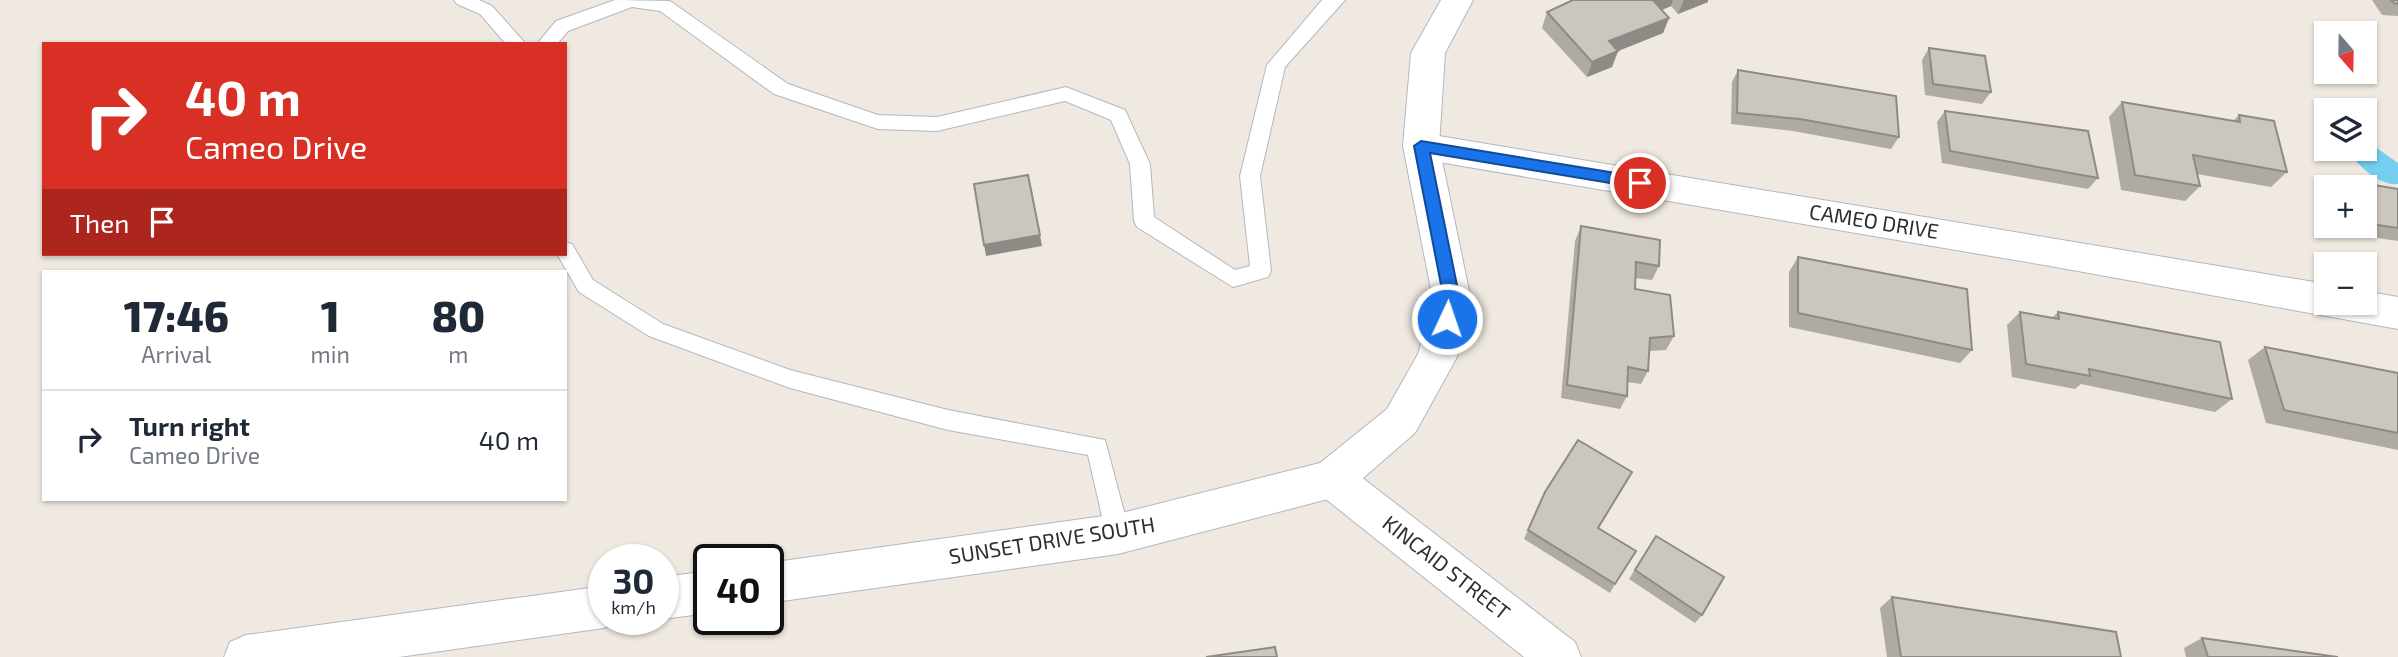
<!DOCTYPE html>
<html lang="en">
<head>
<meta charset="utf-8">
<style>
  :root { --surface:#fff; --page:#f2f2f3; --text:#1f2937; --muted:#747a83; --line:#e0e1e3 }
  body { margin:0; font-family:"Exo 2",sans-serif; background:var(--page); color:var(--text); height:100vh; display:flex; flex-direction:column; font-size:26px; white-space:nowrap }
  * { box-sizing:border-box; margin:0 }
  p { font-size:23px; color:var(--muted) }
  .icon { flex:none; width:38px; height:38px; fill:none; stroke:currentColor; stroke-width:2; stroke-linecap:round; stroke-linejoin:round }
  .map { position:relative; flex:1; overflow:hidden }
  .panel { position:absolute; left:42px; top:270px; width:525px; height:231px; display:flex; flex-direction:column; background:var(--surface); border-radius:0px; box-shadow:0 2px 5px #0004 }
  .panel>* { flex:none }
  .hud { position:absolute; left:42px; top:42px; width:525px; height:214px; border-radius:0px; box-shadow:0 2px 5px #0004; background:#d93025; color:#fff; overflow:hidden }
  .needle { width:46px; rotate:160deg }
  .buttons { position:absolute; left:2314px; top:21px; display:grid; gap:14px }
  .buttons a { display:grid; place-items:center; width:63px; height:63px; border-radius:0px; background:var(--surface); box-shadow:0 2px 5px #0004; font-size:35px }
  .speed { position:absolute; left:588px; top:544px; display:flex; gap:14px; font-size:35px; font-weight:700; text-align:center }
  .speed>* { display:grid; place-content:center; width:91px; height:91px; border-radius:50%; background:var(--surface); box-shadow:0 2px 5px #0004; line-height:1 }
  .speed small { font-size:18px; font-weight:400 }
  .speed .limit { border:4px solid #111; border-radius:10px; background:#fff; color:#111 }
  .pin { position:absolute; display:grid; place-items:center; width:60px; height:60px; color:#fff; margin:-30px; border:4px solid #fff; border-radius:50%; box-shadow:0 2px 7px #0007 }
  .me { position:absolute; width:77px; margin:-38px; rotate:3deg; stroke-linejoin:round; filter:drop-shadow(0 0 5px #0008) }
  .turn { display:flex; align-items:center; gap:24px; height:147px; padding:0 28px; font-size:32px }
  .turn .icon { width:91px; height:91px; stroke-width:2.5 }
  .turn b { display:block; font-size:49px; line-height:60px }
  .then { display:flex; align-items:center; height:66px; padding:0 28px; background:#0003; gap:14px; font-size:26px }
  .eta { display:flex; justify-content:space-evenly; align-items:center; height:119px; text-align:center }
  .eta b { font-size:42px; font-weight:800; line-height:49px }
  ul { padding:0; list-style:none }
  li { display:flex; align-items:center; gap:21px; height:98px; padding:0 28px; border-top:2px solid var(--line) }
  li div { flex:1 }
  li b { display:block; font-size:26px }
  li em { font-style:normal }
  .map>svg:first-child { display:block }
</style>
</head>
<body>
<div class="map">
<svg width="2398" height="657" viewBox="0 0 2398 657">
  <rect width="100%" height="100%" fill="#efe9e1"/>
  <path fill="#75cff0" d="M2364,139L2398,163V184C2378,186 2357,164 2346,149H2364Z"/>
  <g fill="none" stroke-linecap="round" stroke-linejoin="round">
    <defs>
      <g id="lane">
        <path d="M454,0H479L492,6L526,44H506L480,14L457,4Z"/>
        <path d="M615,0L670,1L788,84L878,115L937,117L1066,87L1125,110L1150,164L1154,217L1235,270L1250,266L1240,176L1267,65L1322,0H1345L1285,67L1260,176L1271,271L1268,277L1233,287L1137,227L1134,221L1130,164L1111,120L1065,101L937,131L878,129L774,94L660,11L632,7L568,31L557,44H537L556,21Z"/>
        <path d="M565,242L572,244L593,280L663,324L790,370L948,410L1105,440L1130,534L1126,542L1118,545L1110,542L1106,534L1088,455L948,430L790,388L649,336L579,292L557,254H565Z"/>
      </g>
      <g id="street">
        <path d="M1421,133L2326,284V303H2364V291L2398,297V329L2050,266L1421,159L1409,155L1403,146L1409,137Z"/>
        <path d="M1332,460L1347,466L1575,642L1581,657H1524L1317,492L1311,479L1317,466Z"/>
      </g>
      <g id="secondary">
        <path d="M1441,0H1473L1445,53L1439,146L1471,300L1457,357L1415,433L1347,492L1332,498L1118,554L768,603V563L1118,514L1320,463L1387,409L1418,354L1433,300L1403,146L1411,53Z"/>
        <path d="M709,571V613L663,619V577Z"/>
        <path d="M604,586V620H620L604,628L399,657H224L230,642L246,635Z"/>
      </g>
    </defs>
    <use href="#lane" stroke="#b4b7c1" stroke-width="2"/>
    <use href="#street" stroke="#b4b7c1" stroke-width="2"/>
    <use href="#secondary" stroke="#b4b7c1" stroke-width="2"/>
    <use href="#lane" fill="#fff" fill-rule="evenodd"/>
    <use href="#street" fill="#fff" fill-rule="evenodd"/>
    <use href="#secondary" fill="#fff" fill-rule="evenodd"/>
  </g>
  <g fill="#afaba4">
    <path d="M1573,0H1708V2L1678,14L1671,6L1662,10L1669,18L1663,33L1618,51L1612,67L1587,77L1542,28L1547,12Z"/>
    <path d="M2372,0H2398V16L2382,15Z"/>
    <path d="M1929,48L1991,92L1982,104L1925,95L1922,60Z"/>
    <path d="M2326,56V68L2320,65Z"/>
    <path d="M1738,70L1899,137L1891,149L1793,131L1731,124L1732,82Z"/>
    <path d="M2335,72H2364L2363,76L2357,82Z"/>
    <path d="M2122,102L2233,121L2239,115L2287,172L2271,187L2197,174L2200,186L2185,201L2121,190L2109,117Z"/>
    <path d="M1945,111L2098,178L2088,189L1942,163L1937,122Z"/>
    <path d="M2326,177L2398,189V241L2328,231L2326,226H2364V187H2326V225L2314,188Z"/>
    <path d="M1581,226L1659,266L1652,280L1635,278V289L1674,336L1666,350L1649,351L1648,371L1641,384L1627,382V396L1620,409L1561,398L1575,241Z"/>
    <path d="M1798,257L1972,350L1960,363L1789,327V272Z"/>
    <path d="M2020,312L2052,318L2058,312L2232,399L2215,412L2081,384L2075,389L2012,377L2007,325Z"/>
    <path d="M2265,347L2398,373V450L2266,423L2248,360Z"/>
    <path d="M1545,492L1615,584L1610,593L1524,539Z"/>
    <path d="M1656,536L1702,615L1695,623L1629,579Z"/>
    <path d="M1892,597L2121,657H1887L1880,608Z"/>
    <path d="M2202,638L2338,657H2186L2184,648Z"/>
  </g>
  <g fill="#8e8b86">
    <path d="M1652,0H1673L1671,6L1646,16Z"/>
    <path d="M1684,0H1708V2L1678,14Z"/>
    <path d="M1669,18L1663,33L1618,51L1612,67L1587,77L1592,62L1609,41Z"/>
    <path d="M1040,235L1042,246L986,256L984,245Z"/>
  </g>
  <g fill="#cbc7bf" stroke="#8e8b86" stroke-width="2">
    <path d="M1573,0H1653L1669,18L1609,41L1618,51L1592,62L1547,12Z"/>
    <path d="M2391,0H2398V4L2394,3Z"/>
    <path d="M1929,48L1985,56L1991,92L1933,84Z"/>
    <path d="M2364,51L2375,56L2363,76L2355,72H2364Z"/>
    <path d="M1738,70L1896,96L1899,137L1800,119L1737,113Z"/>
    <path d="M2122,102L2240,122L2239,115L2274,121L2287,172L2193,155L2200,186L2135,175Z"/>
    <path d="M1945,111L2088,131L2098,178L1950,151Z"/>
    <path d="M1028,175L1040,235L984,245L974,184Z"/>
    <path d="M2326,177L2398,189V228L2364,223V187H2330Z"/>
    <path d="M1581,226L1660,240L1659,266L1636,262L1635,289L1670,295L1674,336L1650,338L1648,371L1628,367L1627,396L1567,385Z"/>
    <path d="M1798,257L1967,289L1972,350L1798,313Z"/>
    <path d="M2020,312L2059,319L2058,312L2220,342L2232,399L2089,369L2090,376L2026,364Z"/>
    <path d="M2265,347L2398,373V433L2284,410Z"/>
    <path d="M1578,440L1632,472L1598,528L1636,551L1615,584L1528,530L1545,492Z"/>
    <path d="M1656,536L1724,577L1702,615L1635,570Z"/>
    <path d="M1892,597L2116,632L2121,657H1901Z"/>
    <path d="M2202,638L2338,657H2208Z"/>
    <path d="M1275,647L1277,657H1206Z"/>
  </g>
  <path fill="#1a73e8" stroke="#114b97" stroke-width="2" d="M1421,141L1640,177L1647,183L1640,188L1430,153L1460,300L1453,324H1442L1439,319L1444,300L1414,146Z"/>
  <g text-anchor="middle" stroke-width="5" stroke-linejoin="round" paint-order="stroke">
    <g font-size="21" fill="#2e2e2e" stroke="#fff">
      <text transform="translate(1874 222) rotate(9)" y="7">CAMEO DRIVE</text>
      <text transform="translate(1052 541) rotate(-9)" y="7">SUNSET DRIVE SOUTH</text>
      <text transform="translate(1446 568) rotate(38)" y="7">KINCAID STREET</text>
    </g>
  </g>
</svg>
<div class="buttons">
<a><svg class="needle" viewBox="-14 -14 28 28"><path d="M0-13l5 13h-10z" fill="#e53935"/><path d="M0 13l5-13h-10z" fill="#747a83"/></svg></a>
<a><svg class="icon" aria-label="layers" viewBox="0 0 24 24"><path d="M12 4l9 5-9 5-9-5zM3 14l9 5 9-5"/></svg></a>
<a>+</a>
<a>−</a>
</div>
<div class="speed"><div>30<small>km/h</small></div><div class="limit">40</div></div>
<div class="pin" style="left:1640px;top:183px;background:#d93025"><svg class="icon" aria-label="arrive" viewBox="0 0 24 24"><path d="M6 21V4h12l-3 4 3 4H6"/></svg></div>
<svg class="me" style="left:1447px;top:319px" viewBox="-20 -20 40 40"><circle r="17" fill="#1a73e8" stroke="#fff" stroke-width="3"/><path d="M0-11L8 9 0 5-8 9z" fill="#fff"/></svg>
<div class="hud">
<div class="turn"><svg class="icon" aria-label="right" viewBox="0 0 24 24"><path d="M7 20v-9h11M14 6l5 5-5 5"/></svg><div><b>40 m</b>Cameo Drive</div></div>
<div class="then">Then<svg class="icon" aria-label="arrive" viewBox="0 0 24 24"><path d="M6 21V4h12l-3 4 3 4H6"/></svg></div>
</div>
<section class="panel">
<div class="eta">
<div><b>17:46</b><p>Arrival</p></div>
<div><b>1</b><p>min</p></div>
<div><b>80</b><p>m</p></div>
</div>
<ul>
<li><svg class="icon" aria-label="right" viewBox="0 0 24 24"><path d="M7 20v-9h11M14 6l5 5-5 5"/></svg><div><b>Turn right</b><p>Cameo Drive</p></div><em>40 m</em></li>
</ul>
</section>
</div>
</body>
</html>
